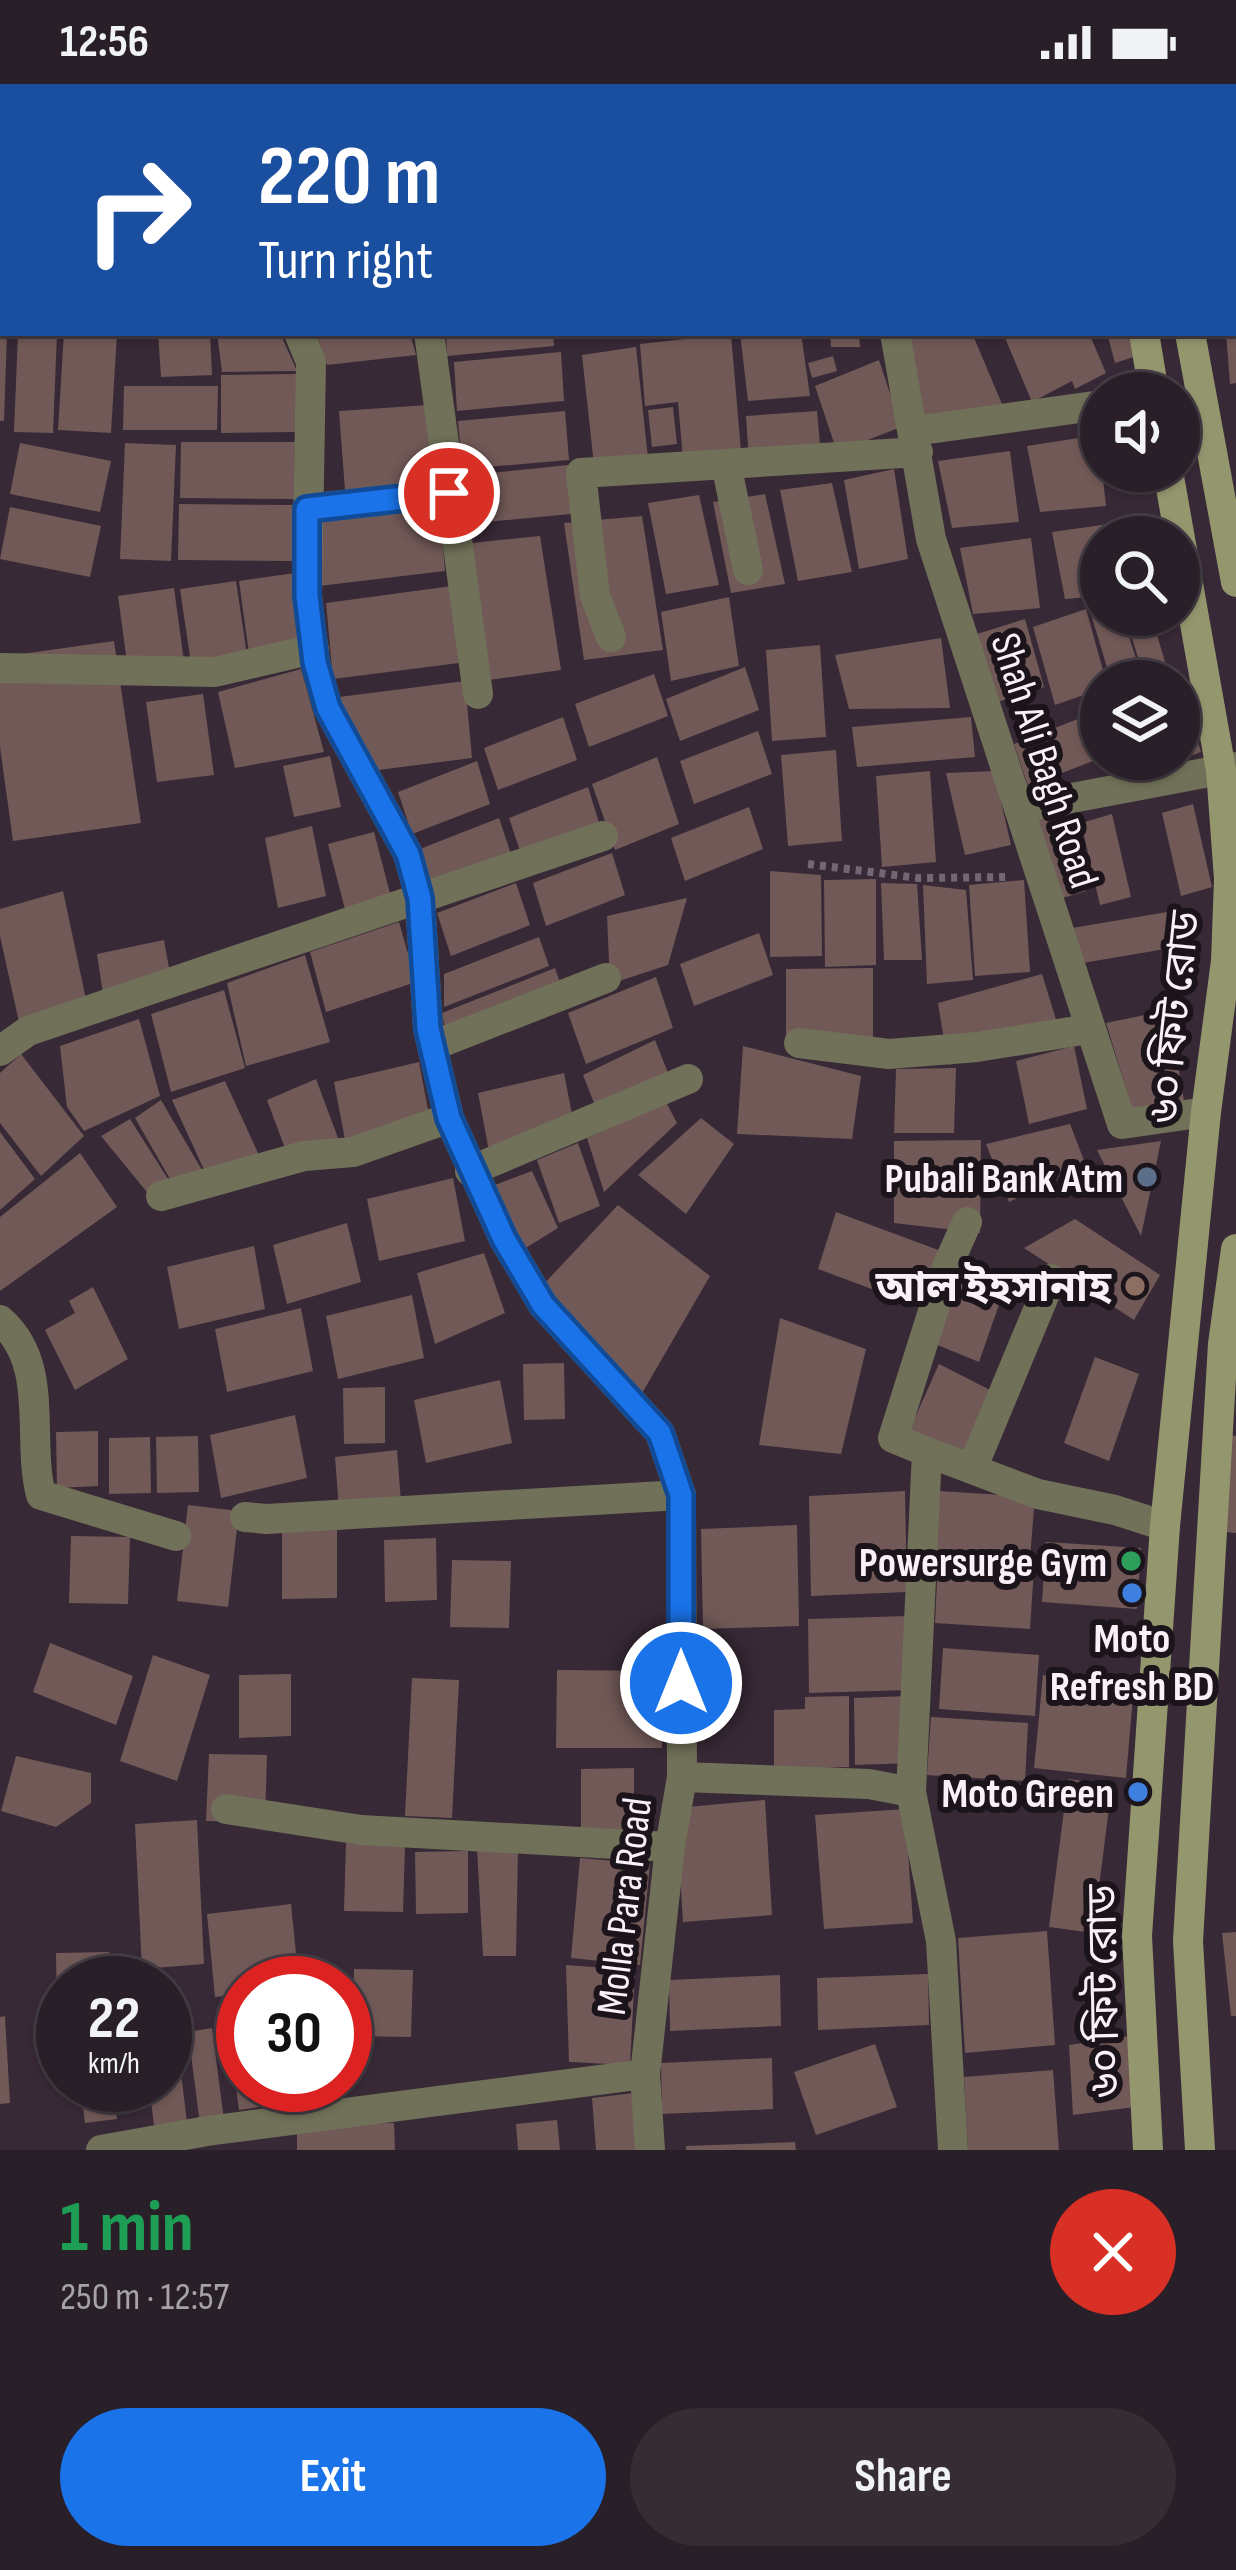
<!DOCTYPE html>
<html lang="en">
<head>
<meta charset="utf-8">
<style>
  :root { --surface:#291f28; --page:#352c34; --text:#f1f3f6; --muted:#a5a2a8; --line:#453d45; --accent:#1a73e8 }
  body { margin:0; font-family:"Sofia Sans Condensed","Noto Sans Bengali",sans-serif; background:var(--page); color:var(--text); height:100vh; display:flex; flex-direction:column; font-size:45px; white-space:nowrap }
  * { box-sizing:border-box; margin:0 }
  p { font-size:39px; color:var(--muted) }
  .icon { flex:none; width:66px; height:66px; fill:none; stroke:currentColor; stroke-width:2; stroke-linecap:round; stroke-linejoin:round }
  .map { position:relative; height:2066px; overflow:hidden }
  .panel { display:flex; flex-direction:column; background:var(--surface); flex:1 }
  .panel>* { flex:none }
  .guide { position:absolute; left:0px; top:0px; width:1236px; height:252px; box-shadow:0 3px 9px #0004,0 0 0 3px var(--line); background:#1a4fa0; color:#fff; overflow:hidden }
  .buttons { position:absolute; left:1080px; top:288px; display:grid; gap:24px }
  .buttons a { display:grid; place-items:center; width:120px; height:120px; border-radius:50%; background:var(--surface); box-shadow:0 3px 9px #0004,0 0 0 3px var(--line); font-size:60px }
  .speed { position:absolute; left:36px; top:1872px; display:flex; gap:24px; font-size:60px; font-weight:700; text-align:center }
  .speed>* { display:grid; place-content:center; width:156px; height:156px; border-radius:50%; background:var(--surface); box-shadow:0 3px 9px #0004,0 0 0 3px var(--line); line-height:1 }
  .speed small { font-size:30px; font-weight:400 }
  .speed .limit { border:18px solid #d22; background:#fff; color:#111 }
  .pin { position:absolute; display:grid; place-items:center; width:102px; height:102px; color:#fff; margin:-51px; border:6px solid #fff; border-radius:50%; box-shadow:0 3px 12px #0007 }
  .me { position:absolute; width:132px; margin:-66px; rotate:0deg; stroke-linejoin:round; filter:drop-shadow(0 0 9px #0008) }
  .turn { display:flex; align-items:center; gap:42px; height:252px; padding:0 60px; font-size:54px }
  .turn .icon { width:156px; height:156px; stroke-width:2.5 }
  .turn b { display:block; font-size:84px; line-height:102px }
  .round { display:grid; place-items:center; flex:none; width:126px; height:126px; border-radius:63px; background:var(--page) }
  .head { display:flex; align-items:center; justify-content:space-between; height:204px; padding:0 60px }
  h1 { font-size:72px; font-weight:700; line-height:90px; color:#1e9e55 }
  .action { display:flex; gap:24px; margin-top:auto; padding:24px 60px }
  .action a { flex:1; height:138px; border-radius:72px; background:var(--accent); color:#fff; font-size:48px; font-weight:700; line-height:138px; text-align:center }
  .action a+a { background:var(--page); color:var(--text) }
  .status { display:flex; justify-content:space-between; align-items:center; height:84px; padding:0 60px; background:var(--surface); direction:ltr }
  .status svg { height:33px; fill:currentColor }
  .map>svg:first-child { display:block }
</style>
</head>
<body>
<div class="status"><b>12:56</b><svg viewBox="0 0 49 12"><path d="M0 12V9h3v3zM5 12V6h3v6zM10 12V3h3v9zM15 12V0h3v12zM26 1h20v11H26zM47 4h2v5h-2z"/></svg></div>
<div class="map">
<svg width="1236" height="2066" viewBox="0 0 1236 2066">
  <rect width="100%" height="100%" fill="#372936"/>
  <g fill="#715957">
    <path d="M0,249H7L4,337H0Z"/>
    <path d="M18,249H57L53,349L14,348Z"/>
    <path d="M64,249H117L111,349L58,346Z"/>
    <path d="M158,249H210L212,291L161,293Z"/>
    <path d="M217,249H280L297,287L222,288Z"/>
    <path d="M316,249H410L416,271L327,281Z"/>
    <path d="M446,249H553L554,262L447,272Z"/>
    <path d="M740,249H801L810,312L748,317Z"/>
    <path d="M830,249H859L860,263H831Z"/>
    <path d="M922,249H972L1002,320L928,348L893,264Z"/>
    <path d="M1003,249H1089L1106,289L1075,305L1072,297L1032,318Z"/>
    <path d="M1107,249H1134L1140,271L1115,279Z"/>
    <path d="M1226,249H1236V299L1230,300Z"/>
    <path d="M731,250L742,379L684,386L678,318L645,322L640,260Z"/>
    <path d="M636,263L649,383L595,390L582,271Z"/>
    <path d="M561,268L564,317L457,327L454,278Z"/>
    <path d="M833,272L837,287L812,294L808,279Z"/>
    <path d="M879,276L901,343L837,368L815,302Z"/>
    <path d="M296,290V348L221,349V291Z"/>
    <path d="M124,302H218L217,346H123Z"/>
    <path d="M428,321L434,400L345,406L339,327Z"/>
    <path d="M673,323L677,360L652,363L648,326Z"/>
    <path d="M565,327L569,376L462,385L458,337Z"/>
    <path d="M817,327L821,371L749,379L746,332Z"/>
    <path d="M1098,351L1106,422L1040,428L1027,362Z"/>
    <path d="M181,358H295L294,415L180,414Z"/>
    <path d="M20,359L111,377L100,428L10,410Z"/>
    <path d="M125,359L176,361L171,477L120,475Z"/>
    <path d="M1010,367L1019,438L952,444L938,377Z"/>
    <path d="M568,381L571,430L464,440L461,392Z"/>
    <path d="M894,385L908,475L859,485L844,396Z"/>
    <path d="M832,399L852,488L798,497L780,406Z"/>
    <path d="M438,410L445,487L319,502L312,426Z"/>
    <path d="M765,410L785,500L731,509L713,418Z"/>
    <path d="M699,411L719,501L666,510L648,419Z"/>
    <path d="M179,420L294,421L293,477L178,476Z"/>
    <path d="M10,423L101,442L90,493L0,475Z"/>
    <path d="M642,432L663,566L584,576L564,439Z"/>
    <path d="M1123,438L1125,453H1101V512L1065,515L1052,448Z"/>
    <path d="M540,452L561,586L482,597L462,460Z"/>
    <path d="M1031,454L1040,524L973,530L960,464Z"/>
    <path d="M295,489L307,569L250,577L239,497Z"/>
    <path d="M236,497L248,578L192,586L180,505Z"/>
    <path d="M452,502L459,579L333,595L326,519Z"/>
    <path d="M174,504L185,585L129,593L118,512Z"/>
    <path d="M729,513L739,582L671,597L661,528Z"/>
    <path d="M1086,525L1106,597H1101V605L1055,621L1033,543Z"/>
    <path d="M1101,526V531H1122L1141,590L1111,597L1091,530Z"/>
    <path d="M1125,531H1151L1166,581L1143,590Z"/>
    <path d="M1025,535L1044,603L995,619L977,550Z"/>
    <path d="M941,554L950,624L849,625L835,571Z"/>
    <path d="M114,557L141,739L13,757L0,663V573Z"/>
    <path d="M820,561L826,653L772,657L766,566Z"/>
    <path d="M745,583L759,626L680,657L666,615Z"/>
    <path d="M301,585L324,668L235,684L218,608Z"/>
    <path d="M654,590L668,632L589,663L575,620Z"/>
    <path d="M465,597L472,674L347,690L339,613Z"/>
    <path d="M1179,601L1201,668L1179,676Z"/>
    <path d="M203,610L214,691L157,698L146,618Z"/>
    <path d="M1093,629L1101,653V674L1028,702L1014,660Z"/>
    <path d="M563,633L577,676L498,706L484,664Z"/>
    <path d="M971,633L975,673L857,683L852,643Z"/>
    <path d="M758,647L772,690L694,720L680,677Z"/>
    <path d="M836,666L842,757L788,762L781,671Z"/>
    <path d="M330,672L341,723L294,733L283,682Z"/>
    <path d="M657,673L679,740L615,766L592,700Z"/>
    <path d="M477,677L490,720L412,750L398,708Z"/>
    <path d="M930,687L936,778L882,783L876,692Z"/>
    <path d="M994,687L1011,761L965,771L946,689Z"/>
    <path d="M588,703L601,745L523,776L509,734Z"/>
    <path d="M1193,720L1212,803L1181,812L1162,729Z"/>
    <path d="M749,723L763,765L685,797L671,754Z"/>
    <path d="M1068,725L1086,807L1056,816L1037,733Z"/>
    <path d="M1112,730L1131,813L1100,821L1081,739Z"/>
    <path d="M499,734L513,776L434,807L420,765Z"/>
    <path d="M312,742L326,812L278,824L265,754Z"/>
    <path d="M374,748L392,817L346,829L328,760Z"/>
    <path d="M612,769L625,811L546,842L533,799Z"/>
    <path d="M770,787L821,791L822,872L770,873Z"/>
    <path d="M876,795V881L825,883L824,796Z"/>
    <path d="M1024,796L1030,888L975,892L969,801Z"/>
    <path d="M516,799L530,841L451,872L437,829Z"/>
    <path d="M881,799L917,800L922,876H884Z"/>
    <path d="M923,801L966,806L973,896L927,900Z"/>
    <path d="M63,807L87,920L19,938L0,852V825Z"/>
    <path d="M687,814L668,881L610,900L607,832Z"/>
    <path d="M1167,828L1171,864L1077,880L1072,844Z"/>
    <path d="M399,838L416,898L326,928L310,868Z"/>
    <path d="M759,849L773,891L694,922L680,880Z"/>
    <path d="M539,853L549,882L444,923V890Z"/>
    <path d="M164,856L171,895L103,910L97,870Z"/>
    <path d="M305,871L330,958L246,982L227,899Z"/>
    <path d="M555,884L566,916L448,963L442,929Z"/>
    <path d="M873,884V977L786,967V885Z"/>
    <path d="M1042,890L1062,955L948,981L938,919Z"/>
    <path d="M656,893L673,944L586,980L568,929Z"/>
    <path d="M224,906L245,984L171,1008L151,930Z"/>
    <path d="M1169,926L1184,1017L1133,1027L1106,939Z"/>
    <path d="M139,935L160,1012L84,1047L67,1023L60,962Z"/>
    <path d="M655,956L674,1004L602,1039L583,991Z"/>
    <path d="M743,962L861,992L852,1055L737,1050Z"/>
    <path d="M1074,962L1087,1025L1029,1040L1016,977Z"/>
    <path d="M21,970L84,1052L41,1092L0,1039V989Z"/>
    <path d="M419,978L431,1041L346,1061L334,998Z"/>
    <path d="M956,984L954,1049H894L896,985Z"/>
    <path d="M564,989L576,1051L490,1072L478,1009Z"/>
    <path d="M316,995L338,1054L289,1075L267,1016Z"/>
    <path d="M225,997L264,1082L211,1101L172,1016Z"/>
    <path d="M161,1016L209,1098L178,1109L135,1034Z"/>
    <path d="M666,1018L677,1039L604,1108L587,1054Z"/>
    <path d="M701,1034L734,1060L686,1130L638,1091Z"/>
    <path d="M130,1035L175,1106L155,1118L101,1052Z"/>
    <path d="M1070,1040L1085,1079L1009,1118L986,1060Z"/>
    <path d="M0,1048L35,1095L0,1126Z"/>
    <path d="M981,1056L980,1149L894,1139V1057Z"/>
    <path d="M1161,1057L1141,1152L1097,1066Z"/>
    <path d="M578,1059L600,1122L559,1139L537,1076Z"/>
    <path d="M80,1069L117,1123L0,1207V1133Z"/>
    <path d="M532,1087L558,1144L511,1173L482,1106Z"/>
    <path d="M453,1094L465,1157L379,1177L367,1115Z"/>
    <path d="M618,1121L710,1192L630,1330L527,1218Z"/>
    <path d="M836,1128L941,1167L923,1224L818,1185Z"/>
    <path d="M1075,1135L1160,1191L1134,1236L1024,1164Z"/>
    <path d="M347,1139L361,1198L287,1220L273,1161Z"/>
    <path d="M254,1162L265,1225L179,1245L167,1183Z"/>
    <path d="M484,1169L505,1229L435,1260L417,1189Z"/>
    <path d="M965,1174L1009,1192L979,1278L935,1260Z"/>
    <path d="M93,1203L128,1275L75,1306L45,1246L75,1229L69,1217Z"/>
    <path d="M412,1211L424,1274L338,1295L326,1232Z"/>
    <path d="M301,1224L313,1287L227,1308L215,1245Z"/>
    <path d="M780,1234L866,1265L841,1370L759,1361Z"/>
    <path d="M1095,1273L1139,1290L1109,1377L1064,1359Z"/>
    <path d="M564,1279L565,1335L524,1336L523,1280Z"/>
    <path d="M939,1280L992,1307L962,1375L909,1347Z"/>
    <path d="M500,1296L512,1359L426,1379L414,1316Z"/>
    <path d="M385,1303V1359L344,1360L343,1304Z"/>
    <path d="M295,1331L307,1394L221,1414L210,1351Z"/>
    <path d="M98,1347V1402L57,1404L56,1348Z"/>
    <path d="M1230,1351L1236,1352V1449L1215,1447Z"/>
    <path d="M198,1352L199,1408L157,1409L156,1353Z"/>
    <path d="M150,1353L151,1409L109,1410V1354Z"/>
    <path d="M397,1366L401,1418L339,1425L335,1373Z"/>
    <path d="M905,1407L907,1508L811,1512L809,1412Z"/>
    <path d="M939,1407L1035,1413L1030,1474L935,1468Z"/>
    <path d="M188,1421L239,1427L228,1523L177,1517Z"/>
    <path d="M797,1441L799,1542L703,1545L701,1445Z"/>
    <path d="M282,1444H337V1514L282,1515Z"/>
    <path d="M71,1452L130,1453L128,1520L69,1519Z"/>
    <path d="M436,1454L437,1516L385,1518L384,1456Z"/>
    <path d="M1046,1458L1141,1464L1137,1525L1042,1518Z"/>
    <path d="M452,1476L511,1477L509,1544L450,1543Z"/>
    <path d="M938,1477L1034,1484L1030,1545L935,1539Z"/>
    <path d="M908,1532L909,1606L809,1609L808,1535Z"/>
    <path d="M50,1559L133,1592L116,1641L33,1608Z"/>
    <path d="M943,1564L1039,1571L1035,1632L939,1625Z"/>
    <path d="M153,1571L210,1591L177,1697L120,1677Z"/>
    <path d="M557,1586L664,1587L662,1664H556Z"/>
    <path d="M291,1590V1652L239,1654V1591Z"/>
    <path d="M1043,1591L1134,1601L1126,1694L1034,1684Z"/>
    <path d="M412,1594L459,1596L452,1734L405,1732Z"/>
    <path d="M849,1612V1683L774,1685V1626L805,1625V1613Z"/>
    <path d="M908,1612L909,1679L855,1681L854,1614Z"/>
    <path d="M931,1633L1028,1639L1025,1697L927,1691Z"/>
    <path d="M209,1670L267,1671L265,1738L206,1737Z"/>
    <path d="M16,1672L91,1689V1719L56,1743L1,1727Z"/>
    <path d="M634,1684V1746L581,1748V1685Z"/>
    <path d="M1068,1695L1112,1701L1093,1849L1049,1843Z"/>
    <path d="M765,1716L772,1831L683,1838L676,1724Z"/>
    <path d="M905,1725L913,1839L824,1845L815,1731Z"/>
    <path d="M197,1736L204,1880L142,1885L135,1740Z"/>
    <path d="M346,1759L405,1761L403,1828L344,1827Z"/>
    <path d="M477,1764H518L516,1872H483Z"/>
    <path d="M468,1767V1829L416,1830L415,1768Z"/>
    <path d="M580,1774L650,1780L640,1881L571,1874Z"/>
    <path d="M291,1820L299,1899H243V1910L215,1913L207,1830Z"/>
    <path d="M1047,1847L1055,1961L965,1969L958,1854Z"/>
    <path d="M1236,1848V1932H1231L1222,1849Z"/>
    <path d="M109,1868V1899H63V1931H57L56,1869Z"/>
    <path d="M566,1881L635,1886L630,1981L569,1978Z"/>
    <path d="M354,1885L413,1886L411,1953L353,1952Z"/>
    <path d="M928,1890L929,1941L818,1946L817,1894Z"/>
    <path d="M780,1891L781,1942L670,1947L669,1896Z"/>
    <path d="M5,1932L10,2019L0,2020V1933Z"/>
    <path d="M243,1934V2001H269L272,2021L239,2026L227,1936Z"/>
    <path d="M212,1944L224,2036L200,2040L188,1948Z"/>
    <path d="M1130,1952L1135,2023L1073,2031L1069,1961Z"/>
    <path d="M177,1957L188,2046L155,2050L149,2001H165V1958Z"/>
    <path d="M875,1960L897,2023L816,2051L794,1988Z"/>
    <path d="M772,1974L773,2025L662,2030L661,1979Z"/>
    <path d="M1053,1986L1059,2066H968L964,1993Z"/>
    <path d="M80,2001H113L117,2035L85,2039Z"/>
    <path d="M274,2001H308L309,2013L276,2017Z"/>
    <path d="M634,2009L638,2066H596L592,2014Z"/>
    <path d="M557,2036L560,2066H518L516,2040Z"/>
    <path d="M394,2039L395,2066H297V2041Z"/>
    <path d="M795,2058L796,2066H686V2062Z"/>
  </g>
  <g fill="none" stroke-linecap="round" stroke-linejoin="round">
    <path stroke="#736773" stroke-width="8" stroke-dasharray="6 6" stroke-linecap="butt" d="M808,780L918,794L1008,793"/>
    <g stroke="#707158" stroke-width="30">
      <path d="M271,0V3"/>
      <path d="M778,0L779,3"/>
      <path d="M564,3V0"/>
      <path d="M0,206H3"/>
      <path d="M299,249L311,278L307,512L315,578L328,624L408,770L420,814L428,945L449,1034L504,1155L543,1221L660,1349L681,1411L682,1693L670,1763L645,1990L650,2066"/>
      <path d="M429,249L478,610"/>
      <path d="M895,249L931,455L1122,1040L1206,1028"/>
      <path d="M914,347L1101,321"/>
      <path d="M726,380L748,486"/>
      <path d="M307,425L449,409"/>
      <path d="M611,553L595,512L581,389L918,368"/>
      <path d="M0,584L215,588L314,565"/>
      <path d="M1019,724L1236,683"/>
      <path d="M799,959L889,970L977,963L1089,945"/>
      <path d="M432,962L606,894"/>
      <path d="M0,967L28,947L603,752"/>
      <path d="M470,1087L688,995"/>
      <path d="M161,1112L304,1072L353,1068L449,1034"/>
      <path d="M0,1236C51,1280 26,1353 41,1411L176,1452"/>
      <path d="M927,1368L893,1354L947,1183L967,1138"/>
      <path d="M972,1385L1051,1195"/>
      <path d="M245,1433L266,1435L681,1411"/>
      <path d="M682,1693L869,1700L911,1708L941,1857L953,2066"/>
      <path d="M911,1708L927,1368L1038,1410L1115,1426L1165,1442"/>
      <path d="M226,1725L361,1746L670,1763"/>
      <path d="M101,2066L207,2047L645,1990"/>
    </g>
    <g stroke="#94966e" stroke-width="30">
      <path d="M1120,3V0"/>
      <path d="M1168,3V0"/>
      <path d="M1144,249L1154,309"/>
      <path d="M1190,249L1236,498"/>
      <path d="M1148,2066L1137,1852L1165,1442L1206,1028L1226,877L1229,795L1221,686L1168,387"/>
      <path d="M1200,2066L1188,1857L1223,1260L1236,1165"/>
    </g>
  </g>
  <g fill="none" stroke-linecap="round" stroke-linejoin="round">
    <defs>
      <path id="route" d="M449,409L307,425V512L315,578L328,624L408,770L420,814L428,945L449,1034L504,1155L543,1221L660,1349L681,1411V1599"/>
    </defs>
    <use href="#route" stroke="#114b97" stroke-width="30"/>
    <use href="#route" stroke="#1a73e8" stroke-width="21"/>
  </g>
  <circle fill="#5c6f8a" stroke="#1b141a" stroke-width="4.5" cx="1147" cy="1093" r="12"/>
  <circle fill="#8d6e63" stroke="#1b141a" stroke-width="4.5" cx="1135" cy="1202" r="12"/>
  <circle fill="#2e9e5b" stroke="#1b141a" stroke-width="4.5" cx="1131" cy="1477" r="12"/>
  <g fill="#3f7fe0" stroke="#1b141a" stroke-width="4.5">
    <circle cx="1132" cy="1509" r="12"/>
    <circle cx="1138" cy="1708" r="12"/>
  </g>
  <g text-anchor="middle" stroke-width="12" stroke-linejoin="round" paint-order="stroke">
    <g font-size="42" fill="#f9f0f9" stroke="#1b141a">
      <text transform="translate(1046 676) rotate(72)" y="15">Shah Ali Bagh Road</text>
      <text transform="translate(1173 933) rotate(-84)" y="15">৬০ ফিট রোড</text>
      <text transform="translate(623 1822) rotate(-83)" y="15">Molla Para Road</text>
      <text transform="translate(1102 1907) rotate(-91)" y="15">৬০ ফিট রোড</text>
    </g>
    <g font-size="42" font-weight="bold" fill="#f9f0f9" stroke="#1b141a" text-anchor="end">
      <text x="1123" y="1108">Pubali Bank Atm</text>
      <text x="1111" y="1217">আল ইহসানাহ</text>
      <text x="1107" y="1492">Powersurge Gym</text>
      <text x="1132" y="1568" text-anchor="middle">Moto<tspan x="1132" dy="48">Refresh BD</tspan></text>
      <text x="1114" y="1723">Moto Green</text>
    </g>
  </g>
</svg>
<div class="buttons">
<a><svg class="icon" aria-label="sound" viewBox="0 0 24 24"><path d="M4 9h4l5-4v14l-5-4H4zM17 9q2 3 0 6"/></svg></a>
<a><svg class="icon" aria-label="search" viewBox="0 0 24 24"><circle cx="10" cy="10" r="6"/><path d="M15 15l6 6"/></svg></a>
<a><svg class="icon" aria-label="layers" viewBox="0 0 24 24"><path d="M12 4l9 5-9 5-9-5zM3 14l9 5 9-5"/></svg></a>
</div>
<div class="speed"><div>22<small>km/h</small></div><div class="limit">30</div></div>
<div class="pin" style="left:449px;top:409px;background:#d93025"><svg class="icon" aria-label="arrive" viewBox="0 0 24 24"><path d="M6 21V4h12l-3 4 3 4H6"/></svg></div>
<svg class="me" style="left:681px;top:1599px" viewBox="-20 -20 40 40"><circle r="17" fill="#1a73e8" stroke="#fff" stroke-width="3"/><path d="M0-11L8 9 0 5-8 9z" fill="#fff"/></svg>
<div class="guide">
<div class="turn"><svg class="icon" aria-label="right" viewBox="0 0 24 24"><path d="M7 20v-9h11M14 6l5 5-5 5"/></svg><div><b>220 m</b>Turn right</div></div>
</div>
</div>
<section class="panel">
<div class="head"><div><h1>1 min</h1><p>250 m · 12:57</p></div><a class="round" style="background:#d93025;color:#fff"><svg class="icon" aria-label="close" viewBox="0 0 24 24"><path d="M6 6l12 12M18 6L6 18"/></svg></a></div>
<div class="action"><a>Exit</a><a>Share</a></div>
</section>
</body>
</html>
